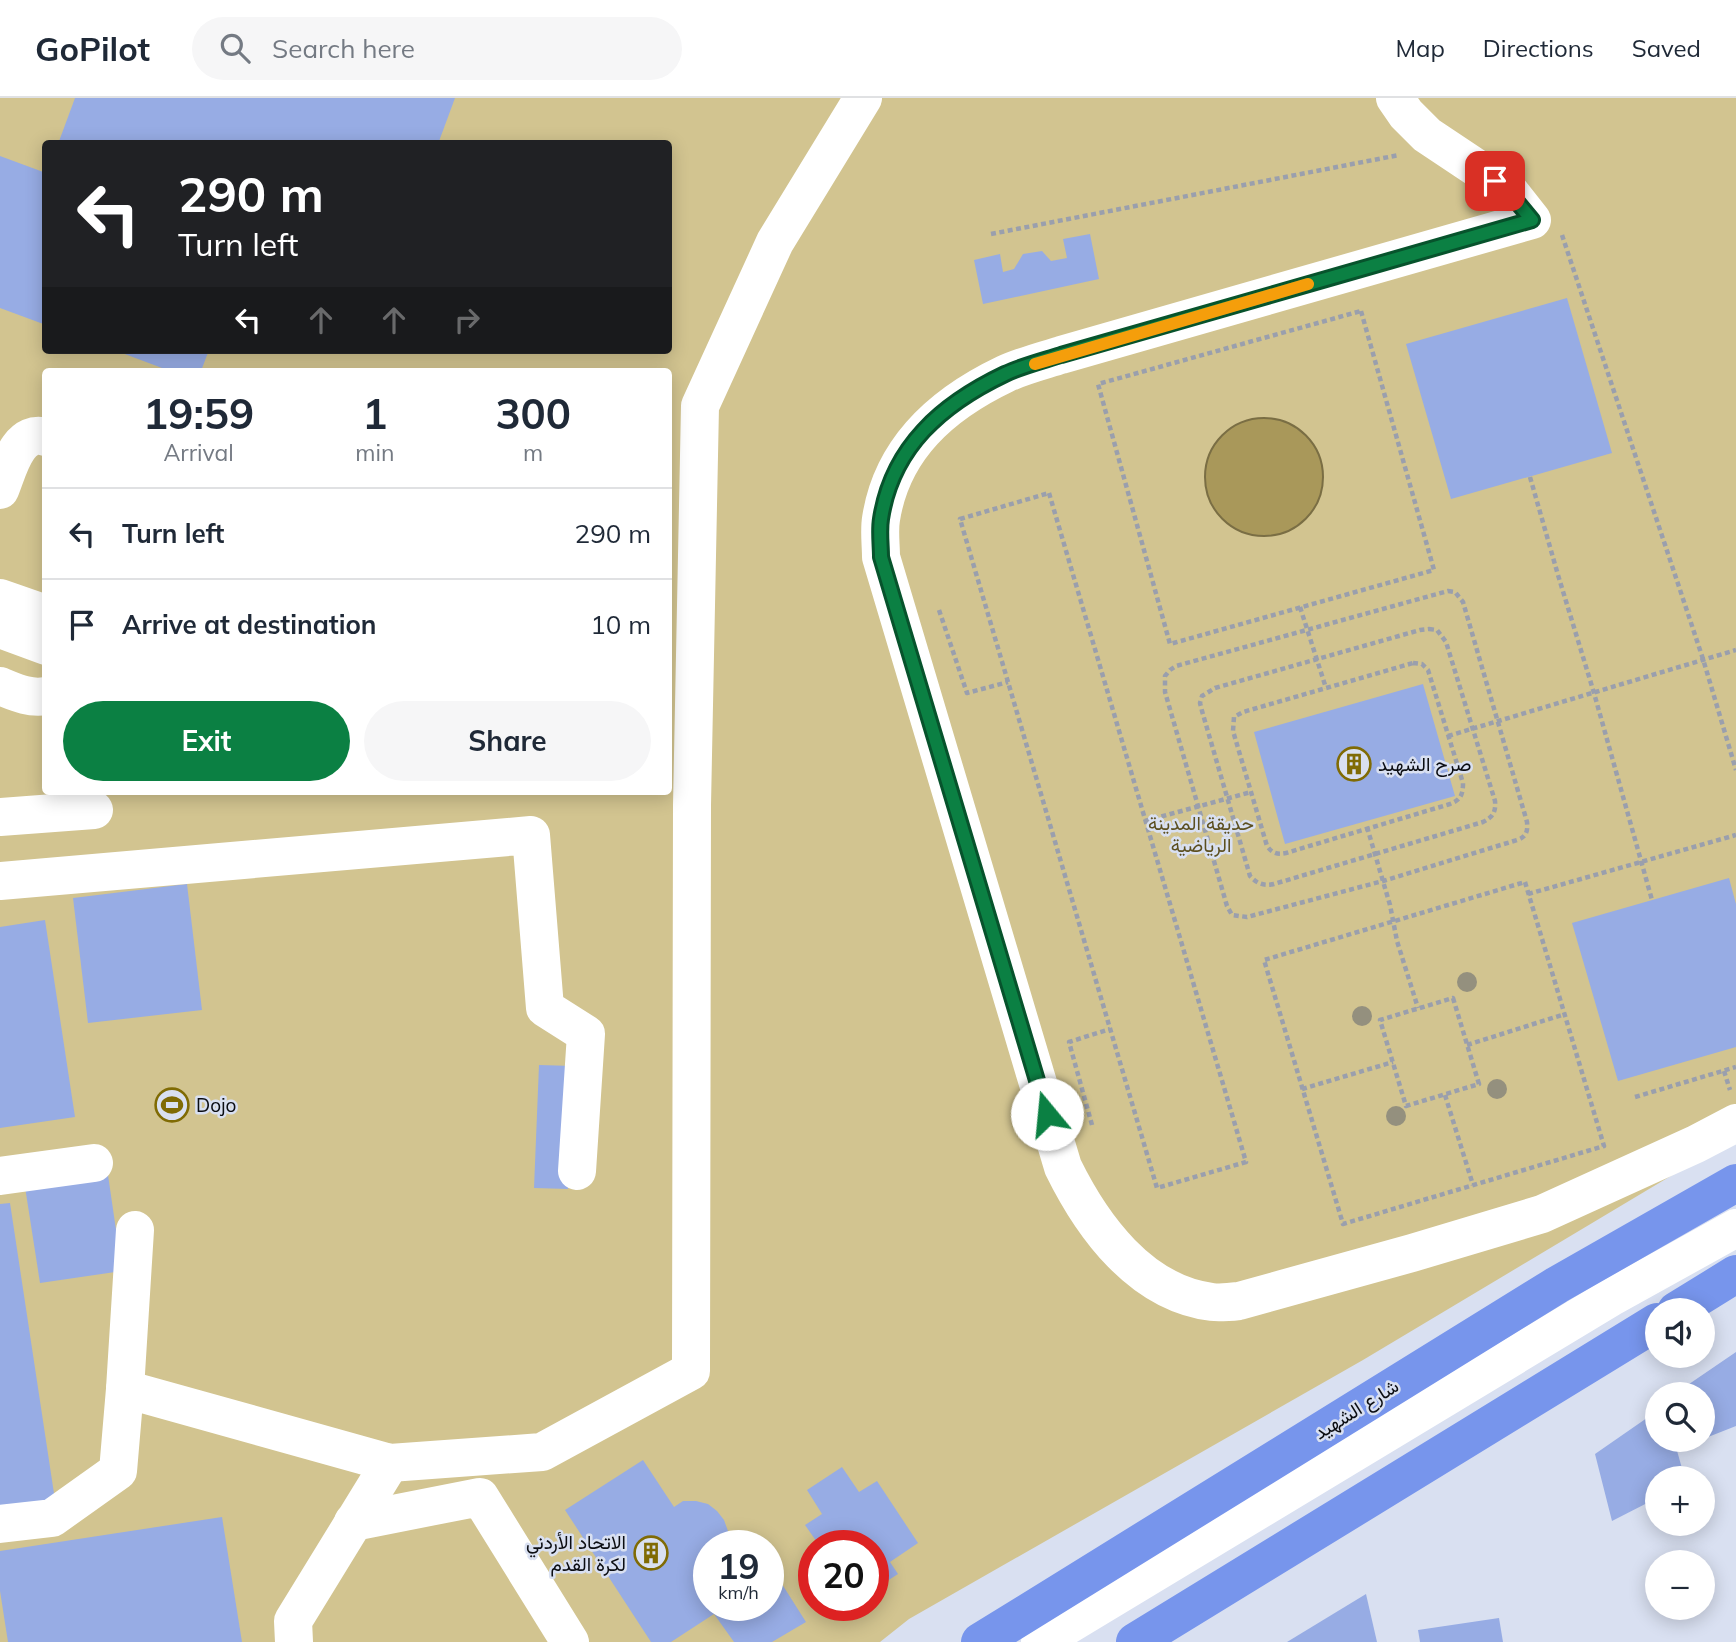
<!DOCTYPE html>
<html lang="en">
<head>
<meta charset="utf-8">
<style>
  :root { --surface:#fff; --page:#f6f6f7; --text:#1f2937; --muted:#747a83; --line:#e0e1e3; --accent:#0b8043 }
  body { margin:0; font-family:Mulish,Vazirmatn,sans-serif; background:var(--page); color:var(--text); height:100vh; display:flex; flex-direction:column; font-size:26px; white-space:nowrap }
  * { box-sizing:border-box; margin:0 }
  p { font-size:23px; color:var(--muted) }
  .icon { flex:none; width:38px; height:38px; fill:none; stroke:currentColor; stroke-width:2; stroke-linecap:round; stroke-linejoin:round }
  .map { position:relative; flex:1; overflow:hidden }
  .sheet { position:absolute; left:42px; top:270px; width:630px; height:427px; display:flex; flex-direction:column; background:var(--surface); border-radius:7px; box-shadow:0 4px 18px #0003 }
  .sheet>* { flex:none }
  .guide { position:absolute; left:42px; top:42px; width:630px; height:214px; border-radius:7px; box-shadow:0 4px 18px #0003; background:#202124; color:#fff; overflow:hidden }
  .buttons { position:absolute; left:1645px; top:1200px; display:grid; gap:14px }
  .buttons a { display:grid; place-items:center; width:70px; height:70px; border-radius:50%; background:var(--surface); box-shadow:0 4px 18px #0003; font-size:35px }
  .speed { position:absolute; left:693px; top:1432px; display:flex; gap:14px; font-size:35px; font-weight:700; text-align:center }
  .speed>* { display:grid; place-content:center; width:91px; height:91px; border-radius:50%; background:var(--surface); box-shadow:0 4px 18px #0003; line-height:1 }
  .speed small { font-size:18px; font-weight:400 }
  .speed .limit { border:10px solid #d22; background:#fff; color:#111 }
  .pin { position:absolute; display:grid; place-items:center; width:60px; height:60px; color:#fff; margin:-30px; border-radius:14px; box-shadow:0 4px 10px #0006 }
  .me { position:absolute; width:77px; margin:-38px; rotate:343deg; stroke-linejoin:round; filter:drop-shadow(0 0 5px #0008) }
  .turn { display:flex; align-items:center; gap:24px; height:147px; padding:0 21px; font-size:32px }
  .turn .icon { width:91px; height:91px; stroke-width:2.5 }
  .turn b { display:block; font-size:49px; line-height:60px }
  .lanes { display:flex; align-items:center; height:66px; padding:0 21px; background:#0003; justify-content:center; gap:35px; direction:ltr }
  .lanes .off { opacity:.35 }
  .eta { display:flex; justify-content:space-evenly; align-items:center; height:119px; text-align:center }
  .eta b { font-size:42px; font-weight:700; line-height:49px }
  .button { display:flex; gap:14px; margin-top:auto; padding:14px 21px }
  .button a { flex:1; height:80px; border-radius:42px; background:var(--accent); color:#fff; font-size:28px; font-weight:700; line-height:80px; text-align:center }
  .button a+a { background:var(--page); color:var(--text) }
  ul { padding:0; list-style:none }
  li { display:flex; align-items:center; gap:21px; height:91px; padding:0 21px; border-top:2px solid var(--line) }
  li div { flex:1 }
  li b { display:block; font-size:26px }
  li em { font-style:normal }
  header { display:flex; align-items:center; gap:42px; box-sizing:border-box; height:98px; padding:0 35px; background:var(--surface); border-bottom:2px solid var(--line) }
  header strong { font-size:33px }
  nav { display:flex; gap:38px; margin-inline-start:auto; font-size:24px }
  .search { width:490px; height:63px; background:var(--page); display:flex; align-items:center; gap:18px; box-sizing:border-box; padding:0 24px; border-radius:38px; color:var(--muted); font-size:26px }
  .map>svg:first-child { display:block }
</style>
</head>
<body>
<header>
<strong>GoPilot</strong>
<div class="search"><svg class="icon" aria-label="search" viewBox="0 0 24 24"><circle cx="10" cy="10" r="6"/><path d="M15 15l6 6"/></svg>Search here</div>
<nav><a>Map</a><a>Directions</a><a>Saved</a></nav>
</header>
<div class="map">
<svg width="1736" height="1544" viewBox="0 0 1736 1544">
  <rect width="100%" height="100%" fill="#d9e0f1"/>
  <path fill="#d2c490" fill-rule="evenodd" d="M0,0H1736V1039L1363,1262L909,1521L880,1544H0ZM46,46H668V252H46ZM46,273H668V693H46ZM709,1447H768V1507H709ZM814,1447H873V1507H814Z"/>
  <circle fill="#a9985a" stroke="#7a6e44" stroke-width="2" cx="1264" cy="379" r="59"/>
  <g fill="#97ace4">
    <path d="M75,0H455L438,46H58Z"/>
    <path d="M0,58L46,75V227L0,210Z"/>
    <path d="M1090,136L1099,181L983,206L974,162L1000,156L1003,174L1014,171L1023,156L1042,153L1051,163L1067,160L1063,141Z"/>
    <path d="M1567,200L1612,355L1451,401L1406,246Z"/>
    <path d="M114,252H209L201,273H170Z"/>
    <path d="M1423,586L1455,698L1285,746L1254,634Z"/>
    <path d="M1729,780L1736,806V949L1618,983L1572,825Z"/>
    <path d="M187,786L202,912L88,925L73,800Z"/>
    <path d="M45,822L75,1019L0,1030V829Z"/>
    <path d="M539,967L574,968L568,1091L534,1090Z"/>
    <path d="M108,1077L122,1173L40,1185L25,1089Z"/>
    <path d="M10,1105L55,1402L0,1411V1106Z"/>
    <path d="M1736,1254V1328L1703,1341V1297H1673Z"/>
    <path d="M1657,1313V1342H1674L1685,1381H1657V1400L1612,1423L1595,1356Z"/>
    <path d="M1680,1342H1699L1682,1349Z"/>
    <path d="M643,1362L674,1409L683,1403H696L708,1406L717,1413L724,1422L728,1433L726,1447H709V1507H768V1464L806,1524L772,1544H734L714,1516L671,1544H651L565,1412Z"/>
    <path d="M842,1369L859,1394L877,1383L918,1445L890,1464L898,1476L881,1487L873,1477V1447H819L805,1427L822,1416L807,1392Z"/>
    <path d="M222,1419L242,1544H8L0,1493V1453Z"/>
    <path d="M1366,1496L1377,1544H1287Z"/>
    <path d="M1499,1520L1503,1544H1420L1418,1532Z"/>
  </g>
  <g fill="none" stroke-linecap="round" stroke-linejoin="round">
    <g stroke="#9a9fad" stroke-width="4.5" stroke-dasharray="5 3.5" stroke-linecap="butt">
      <path d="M991,136L1399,57"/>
      <path d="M1562,137L1703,561L1736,672"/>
      <path d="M1361,213L1434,472L1170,546L1098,286Z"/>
      <path d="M1530,379L1558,477L1594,595L1652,802"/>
      <path d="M1049,395L1246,1064L1157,1090L960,421Z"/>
      <path d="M1448,493L1455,494L1463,504L1527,724C1528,734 1526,739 1517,742L1383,783L1247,819L1232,817L1227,808L1165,594V578L1170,572L1176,568Z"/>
      <path d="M1300,509L1326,590"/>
      <path d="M939,512L967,595L1008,584"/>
      <path d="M1429,531L1437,532L1446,544L1495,703C1496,714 1493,719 1483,724L1274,786C1264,788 1257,786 1250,778L1202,613L1200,605L1202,598L1215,590L1420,532Z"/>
      <path d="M1413,565L1422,566L1428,572L1463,685C1463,696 1461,702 1450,706L1286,755C1277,757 1272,755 1267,748L1233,633L1234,619L1243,614Z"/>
      <path d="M1448,638L1736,552"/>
      <path d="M1145,723L1251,694"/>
      <path d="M1367,729L1390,807L1397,843L1418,910"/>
      <path d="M1525,784L1604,1048L1343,1126L1264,862Z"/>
      <path d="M1528,796L1736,737"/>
      <path d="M1453,900L1479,986L1406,1008L1380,922Z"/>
      <path d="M1467,947L1565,916"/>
      <path d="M1724,973L1730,992"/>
      <path d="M1302,991L1393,964"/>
      <path d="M1445,997L1473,1087"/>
      <path d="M1635,999L1736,969"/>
      <path d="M1092,1027L1069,944L1110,931"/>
    </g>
    <g stroke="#fff" stroke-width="38">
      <path d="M1395,0L1406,16L1427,37L1481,73L1509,93L1532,122L1061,257C1042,263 1022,268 1005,276C942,306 892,350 881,421C879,433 881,447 881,459L1063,1069C1092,1128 1140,1195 1212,1204C1220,1205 1230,1204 1239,1203L1412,1155L1542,1116L1696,1046L1736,1025"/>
      <path d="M0,392C8,373 17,330 46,339"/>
      <path d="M0,500L46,516"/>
      <path d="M0,531L46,548"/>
      <path d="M0,588C15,594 29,601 46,598"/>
      <path d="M0,719L94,712"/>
      <path d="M0,783L531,737L545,910L586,936L577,1073"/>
      <path d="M0,1078L94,1065"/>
      <path d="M125,1291L390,1365L542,1354L691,1273L692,707L700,308L775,144L863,0"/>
      <path d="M353,1424L480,1399L570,1544"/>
      <path d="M0,1426L52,1420L118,1373L125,1291L135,1132"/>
      <path d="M294,1544L293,1523L390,1365"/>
      <path d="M1040,1544L1610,1200L1736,1130"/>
    </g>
    <g stroke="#7795ec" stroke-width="38">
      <path d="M1676,1213L1736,1176"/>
      <path d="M980,1544L1557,1187L1736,1085"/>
      <path d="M1135,1544L1657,1224"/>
    </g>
  </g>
  <g fill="#94907e">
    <circle cx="1467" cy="884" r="10"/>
    <circle cx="1362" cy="918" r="10"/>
    <circle cx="1497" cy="991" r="10"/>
    <circle cx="1396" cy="1018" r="10"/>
  </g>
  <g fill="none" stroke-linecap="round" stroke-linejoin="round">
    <defs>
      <path id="route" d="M1047,1016L881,459C881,447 879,433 881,421C892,349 942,306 1005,276C1022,268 1042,263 1061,257L1532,122L1508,93L1495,83"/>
    </defs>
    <use href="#route" stroke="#07532c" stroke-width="18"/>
    <use href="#route" stroke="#0b8043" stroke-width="12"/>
    <path stroke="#f59e0b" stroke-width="12" d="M1035,266L1308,186"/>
  </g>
  <defs>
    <symbol id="building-ring" viewBox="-11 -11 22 22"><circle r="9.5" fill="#d9e0f1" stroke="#806b04" stroke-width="1.5"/><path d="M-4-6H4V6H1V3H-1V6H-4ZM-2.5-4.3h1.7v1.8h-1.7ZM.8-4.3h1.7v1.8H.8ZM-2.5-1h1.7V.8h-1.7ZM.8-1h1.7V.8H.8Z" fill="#806b04"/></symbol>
    <symbol id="stadium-ring" viewBox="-11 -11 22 22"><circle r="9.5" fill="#d9e0f1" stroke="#806b04" stroke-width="1.5"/><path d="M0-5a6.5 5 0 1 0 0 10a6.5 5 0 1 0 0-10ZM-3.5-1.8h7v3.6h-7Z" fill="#806b04"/></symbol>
  </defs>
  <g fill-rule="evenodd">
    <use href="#building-ring" x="1335" y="647" width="38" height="38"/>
    <use href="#stadium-ring" x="153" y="988" width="38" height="38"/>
    <use href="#building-ring" x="632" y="1436" width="38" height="38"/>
  </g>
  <g text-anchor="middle" stroke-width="5" stroke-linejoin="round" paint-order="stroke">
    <g font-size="19" fill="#0b0d12" stroke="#d9e0f1" text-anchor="start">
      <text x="1378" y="673">صرح الشهيد</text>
      <text x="196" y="1014">Dojo</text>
      <text x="626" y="1451" text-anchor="end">الاتحاد الأردني<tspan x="626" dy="22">لكرة القدم</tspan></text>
    </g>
    <g font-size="19" fill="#5c4f1f" stroke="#d9e0f1">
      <text x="1201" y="732">حديقة المدينة<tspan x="1201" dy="22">الرياضية</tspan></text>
    </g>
    <g font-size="19" fill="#0b0d12" stroke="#d9e0f1">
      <text transform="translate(1356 1311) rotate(-32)" y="7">شارع الشهيد</text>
    </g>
  </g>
</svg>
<div class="buttons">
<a><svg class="icon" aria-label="sound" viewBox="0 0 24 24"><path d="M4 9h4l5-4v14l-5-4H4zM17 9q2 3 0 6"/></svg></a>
<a><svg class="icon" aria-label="search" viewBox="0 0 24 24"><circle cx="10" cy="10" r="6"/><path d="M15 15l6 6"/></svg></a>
<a>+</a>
<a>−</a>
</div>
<div class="speed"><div>19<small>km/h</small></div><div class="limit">20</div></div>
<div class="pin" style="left:1495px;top:83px;background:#d93025"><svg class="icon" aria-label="arrive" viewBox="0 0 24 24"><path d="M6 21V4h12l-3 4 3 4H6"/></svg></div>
<svg class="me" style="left:1047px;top:1016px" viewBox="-20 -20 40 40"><circle r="19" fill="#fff"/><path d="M0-13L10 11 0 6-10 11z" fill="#0b8043"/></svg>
<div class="guide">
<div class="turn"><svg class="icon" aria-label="left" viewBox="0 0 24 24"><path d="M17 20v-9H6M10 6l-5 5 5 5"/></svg><div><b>290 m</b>Turn left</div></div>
<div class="lanes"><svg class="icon" aria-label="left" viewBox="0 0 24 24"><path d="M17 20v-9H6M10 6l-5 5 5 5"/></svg><svg class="icon off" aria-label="ahead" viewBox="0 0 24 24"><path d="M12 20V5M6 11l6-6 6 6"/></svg><svg class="icon off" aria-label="ahead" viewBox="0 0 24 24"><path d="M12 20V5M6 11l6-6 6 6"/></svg><svg class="icon off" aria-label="right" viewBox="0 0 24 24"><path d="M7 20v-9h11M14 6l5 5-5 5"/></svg></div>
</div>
<section class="sheet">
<div class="eta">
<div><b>19:59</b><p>Arrival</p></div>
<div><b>1</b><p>min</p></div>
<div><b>300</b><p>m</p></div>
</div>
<ul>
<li><svg class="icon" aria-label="left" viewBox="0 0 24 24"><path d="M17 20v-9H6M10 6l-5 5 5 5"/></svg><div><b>Turn left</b></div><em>290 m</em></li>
<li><svg class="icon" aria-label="arrive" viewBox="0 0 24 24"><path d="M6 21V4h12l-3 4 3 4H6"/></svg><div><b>Arrive at destination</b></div><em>10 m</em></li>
</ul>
<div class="button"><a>Exit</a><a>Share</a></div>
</section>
</div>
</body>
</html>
